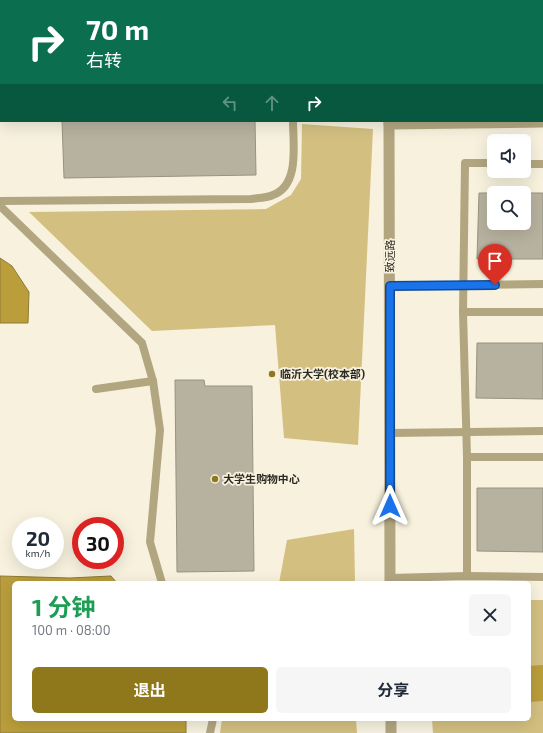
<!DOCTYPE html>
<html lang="zh">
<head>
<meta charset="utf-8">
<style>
  :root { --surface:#fff; --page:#f6f6f7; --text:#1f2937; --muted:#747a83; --accent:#8f771c }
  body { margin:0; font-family:"Exo 2","Noto Sans SC",sans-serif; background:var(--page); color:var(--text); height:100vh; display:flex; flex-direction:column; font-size:15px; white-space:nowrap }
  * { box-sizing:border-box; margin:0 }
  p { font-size:13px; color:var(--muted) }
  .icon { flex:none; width:22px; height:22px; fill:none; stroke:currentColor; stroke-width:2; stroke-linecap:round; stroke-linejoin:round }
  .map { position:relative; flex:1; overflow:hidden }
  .sheet { position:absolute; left:12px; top:581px; width:519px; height:140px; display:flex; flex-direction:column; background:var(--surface); border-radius:6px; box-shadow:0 4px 16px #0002 }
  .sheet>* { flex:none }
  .hud { position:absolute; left:0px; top:0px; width:543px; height:122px; box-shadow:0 4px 16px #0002; background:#0b6e4f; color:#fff; overflow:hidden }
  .buttons { position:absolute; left:487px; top:134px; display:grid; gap:8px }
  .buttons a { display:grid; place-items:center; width:44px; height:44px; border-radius:6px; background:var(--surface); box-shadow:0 4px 16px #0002; font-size:20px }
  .speed { position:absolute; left:12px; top:517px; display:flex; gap:8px; font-size:20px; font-weight:700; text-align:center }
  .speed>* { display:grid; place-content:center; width:52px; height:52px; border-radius:50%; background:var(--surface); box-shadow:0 4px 16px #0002; line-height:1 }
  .speed small { font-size:10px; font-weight:400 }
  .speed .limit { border:6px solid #d22; background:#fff; color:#111 }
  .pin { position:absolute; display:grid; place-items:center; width:34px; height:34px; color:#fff; margin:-41px -17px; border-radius:50% 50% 50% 0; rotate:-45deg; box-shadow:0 0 4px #0007 }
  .pin .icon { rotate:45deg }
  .me { position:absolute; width:44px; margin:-22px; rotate:0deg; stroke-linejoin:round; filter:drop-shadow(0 0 3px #0008) }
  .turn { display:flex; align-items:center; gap:14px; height:84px; padding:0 20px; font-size:18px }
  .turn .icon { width:52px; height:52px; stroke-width:2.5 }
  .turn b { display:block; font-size:28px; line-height:34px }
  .lanes { display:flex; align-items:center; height:38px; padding:0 20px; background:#0003; justify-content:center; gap:20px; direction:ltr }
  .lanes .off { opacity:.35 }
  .round { display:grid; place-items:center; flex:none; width:42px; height:42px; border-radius:6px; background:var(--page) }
  .head { display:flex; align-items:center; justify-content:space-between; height:68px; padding:0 20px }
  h1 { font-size:24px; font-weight:700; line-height:30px; color:#1e9e55 }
  .cta { display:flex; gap:8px; margin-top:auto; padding:8px 20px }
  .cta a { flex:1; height:46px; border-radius:6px; background:var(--accent); color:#fff; font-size:16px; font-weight:700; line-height:46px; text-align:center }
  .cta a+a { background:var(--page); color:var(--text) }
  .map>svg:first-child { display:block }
</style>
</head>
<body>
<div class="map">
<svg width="543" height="733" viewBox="0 0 543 733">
  <rect width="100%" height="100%" fill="#f7f1de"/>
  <g fill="#d3c081">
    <path d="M302,124L373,129L358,445L284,438L275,325L152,331L29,212L266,209L291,195L301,179Z"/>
    <path d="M354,529L355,583H279L287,540Z"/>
    <path d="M529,600H543V733H433L432,719H529Z"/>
    <path d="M222,719H356L357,733H220Z"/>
  </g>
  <g fill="#ba9e3c" stroke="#8f7b34">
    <path d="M0,258L12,266L29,292L28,323H0Z"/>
    <path d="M0,576L70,578L111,576L117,583H14V719H186V733H0Z"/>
  </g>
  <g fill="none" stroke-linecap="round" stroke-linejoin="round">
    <path stroke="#ba9e3c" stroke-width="36" d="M529,684L543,683"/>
  </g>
  <g fill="#b7b19f" stroke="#989381" fill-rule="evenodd">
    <path d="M62,121H255L256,175L64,178Z"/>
    <path d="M479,193H543V259H477ZM494,193H524V223H494Z"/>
    <path d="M477,343H543V399L476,398Z"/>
    <path d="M175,380H204L205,386H252L254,571L177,572Z"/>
    <path d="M477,488H543V552L477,551Z"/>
  </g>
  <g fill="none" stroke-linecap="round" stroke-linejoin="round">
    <g stroke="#b2a680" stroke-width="8">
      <path d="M291,0V1"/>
      <path d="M524,164H543"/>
      <path d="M0,201L251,199C258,198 266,198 273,195C300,185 293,144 293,121"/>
      <path d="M0,206L142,343L153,381L160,430L150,542L162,583"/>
      <path d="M390,286L543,284"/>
      <path d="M463,312L465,163H494"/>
      <path d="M96,389L153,381"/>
      <path d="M390,433L543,431"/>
      <path d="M467,457L463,312H543"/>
      <path d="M467,576V457H543"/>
      <path d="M390,578L467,576L543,577"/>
      <path d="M210,733L213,719"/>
    </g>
    <g stroke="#b2a680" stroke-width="11">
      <path d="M386,0V1"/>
      <path d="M389,121L390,583"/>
      <path d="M389,124L543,122"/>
      <path d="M391,719V733"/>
    </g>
  </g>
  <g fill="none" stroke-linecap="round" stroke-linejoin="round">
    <defs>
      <path id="route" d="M390,506V286L495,285"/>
    </defs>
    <use href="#route" stroke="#114b97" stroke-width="10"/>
    <use href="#route" stroke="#1a73e8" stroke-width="7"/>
  </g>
  <g fill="#8f771c" stroke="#f7f1de" stroke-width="1.5">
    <circle cx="272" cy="374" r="4"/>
    <circle cx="215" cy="479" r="4"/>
  </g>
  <g text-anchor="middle" stroke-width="3.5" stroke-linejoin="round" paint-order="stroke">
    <g font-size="11" fill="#2c2a23" stroke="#f7f1de">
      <text transform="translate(390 256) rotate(-90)" y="4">致远路</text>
    </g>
    <g font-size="11" font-weight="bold" fill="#2c2a23" stroke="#f7f1de" text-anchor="start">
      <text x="280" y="378">临沂大学(校本部)</text>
      <text x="223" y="483">大学生购物中心</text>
    </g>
  </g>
</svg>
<div class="buttons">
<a><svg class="icon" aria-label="sound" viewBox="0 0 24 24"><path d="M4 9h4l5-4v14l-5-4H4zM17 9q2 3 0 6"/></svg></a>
<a><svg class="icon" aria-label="search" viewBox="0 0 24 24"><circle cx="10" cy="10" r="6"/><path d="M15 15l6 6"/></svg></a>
</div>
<div class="speed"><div>20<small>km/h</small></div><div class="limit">30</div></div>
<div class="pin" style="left:495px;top:285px;background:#d93025"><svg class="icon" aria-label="arrive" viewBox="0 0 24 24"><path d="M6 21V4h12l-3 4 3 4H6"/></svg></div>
<svg class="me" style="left:390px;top:506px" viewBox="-20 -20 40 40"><path d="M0-17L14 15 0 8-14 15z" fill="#1a73e8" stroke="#fff" stroke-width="4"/></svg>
<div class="hud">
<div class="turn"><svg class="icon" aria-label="right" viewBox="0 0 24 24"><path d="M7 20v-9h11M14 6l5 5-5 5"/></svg><div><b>70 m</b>右转</div></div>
<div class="lanes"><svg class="icon off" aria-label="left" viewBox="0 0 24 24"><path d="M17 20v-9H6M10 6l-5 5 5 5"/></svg><svg class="icon off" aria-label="ahead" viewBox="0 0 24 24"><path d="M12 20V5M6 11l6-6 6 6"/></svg><svg class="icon" aria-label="right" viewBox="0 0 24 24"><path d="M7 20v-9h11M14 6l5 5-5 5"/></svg></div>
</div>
<section class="sheet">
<div class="head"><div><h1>1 分钟</h1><p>100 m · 08:00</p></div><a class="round"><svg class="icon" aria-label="close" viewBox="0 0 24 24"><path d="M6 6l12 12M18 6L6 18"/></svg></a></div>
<div class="cta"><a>退出</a><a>分享</a></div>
</section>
</div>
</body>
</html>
